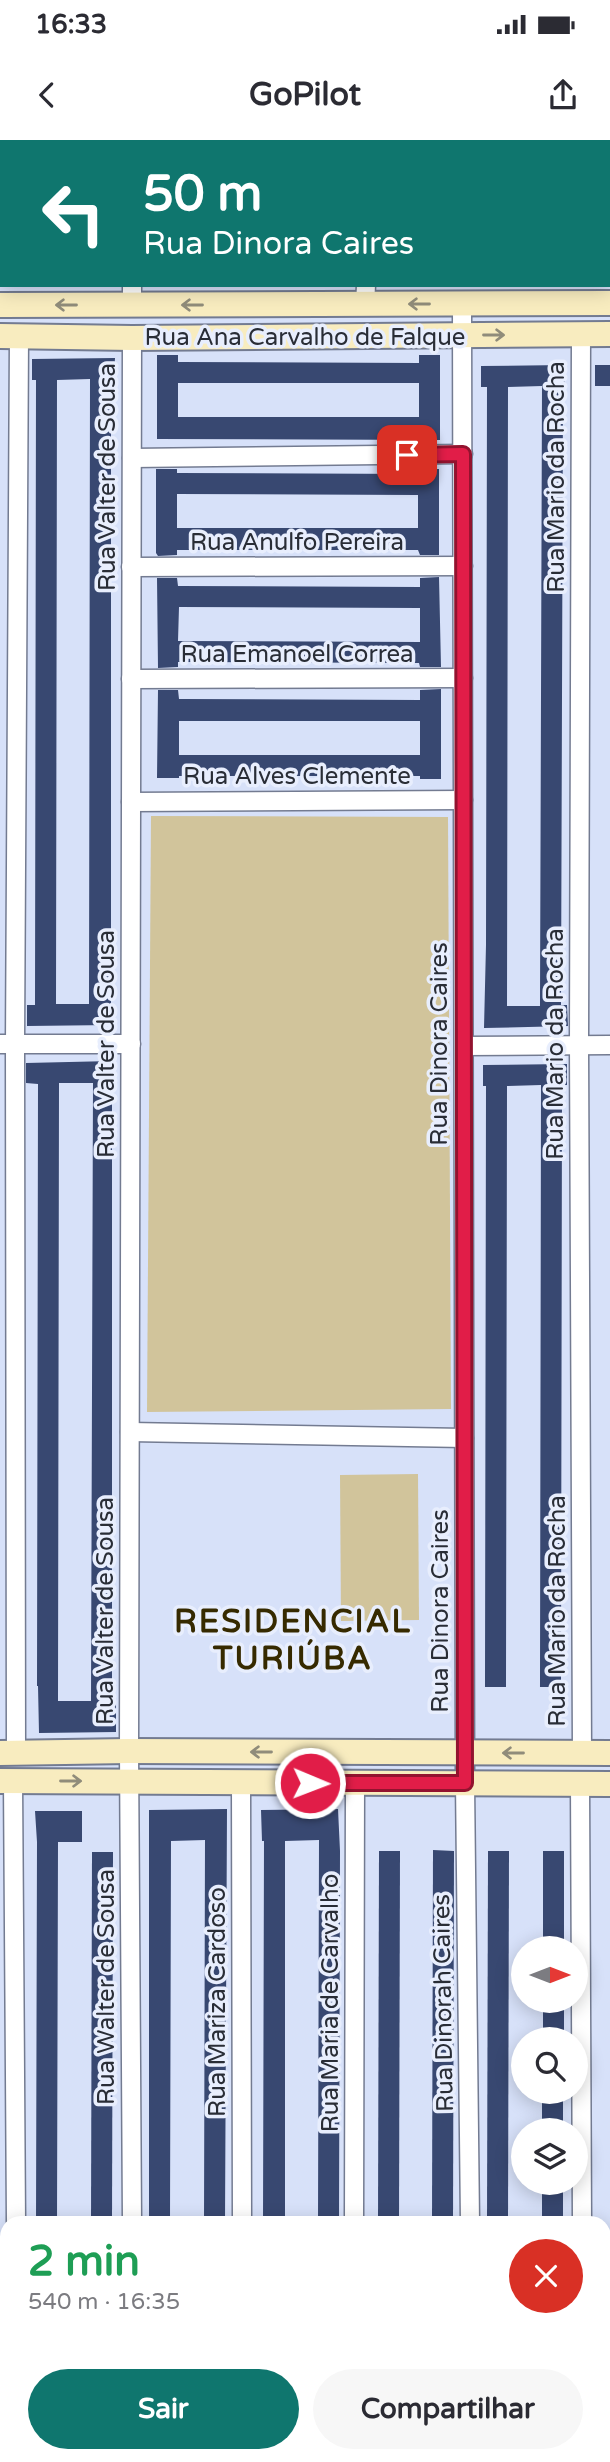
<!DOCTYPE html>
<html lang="pt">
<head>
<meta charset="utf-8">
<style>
  :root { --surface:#fff; --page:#f7f7f7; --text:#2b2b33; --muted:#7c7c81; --accent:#0f766e }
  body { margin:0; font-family:"Varela Round",sans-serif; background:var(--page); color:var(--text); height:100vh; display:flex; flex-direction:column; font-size:26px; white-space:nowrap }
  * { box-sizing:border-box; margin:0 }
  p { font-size:23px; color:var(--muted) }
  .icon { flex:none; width:38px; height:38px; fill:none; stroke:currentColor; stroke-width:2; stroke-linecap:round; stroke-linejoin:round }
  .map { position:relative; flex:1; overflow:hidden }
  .sheet { position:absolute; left:0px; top:2076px; width:611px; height:247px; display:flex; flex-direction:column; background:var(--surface); border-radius:21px 21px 0 0; box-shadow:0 4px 18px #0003 }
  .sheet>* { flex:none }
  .guide { position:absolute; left:0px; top:0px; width:611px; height:147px; box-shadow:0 4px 18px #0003; background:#0f766e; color:#fff; overflow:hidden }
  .needle { width:46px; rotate:90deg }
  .fabs { position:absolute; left:511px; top:1796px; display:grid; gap:14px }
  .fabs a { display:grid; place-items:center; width:77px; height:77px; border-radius:50%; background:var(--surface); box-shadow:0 4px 18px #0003; font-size:35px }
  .pin { position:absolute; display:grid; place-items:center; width:60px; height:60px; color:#fff; margin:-30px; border-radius:14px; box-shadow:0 4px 10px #0006 }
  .me { position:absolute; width:77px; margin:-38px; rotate:91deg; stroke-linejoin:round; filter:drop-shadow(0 0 5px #0008) }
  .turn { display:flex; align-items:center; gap:24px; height:147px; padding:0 28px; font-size:32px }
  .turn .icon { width:91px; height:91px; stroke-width:2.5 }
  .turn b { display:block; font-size:49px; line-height:60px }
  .round { display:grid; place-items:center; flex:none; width:74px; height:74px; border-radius:37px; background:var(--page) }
  .overview { display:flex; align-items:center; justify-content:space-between; height:119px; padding:0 28px }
  h1 { font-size:42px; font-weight:800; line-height:52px; color:#1e9e55 }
  .button { display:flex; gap:14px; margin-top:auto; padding:14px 28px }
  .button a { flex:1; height:80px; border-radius:42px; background:var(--accent); color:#fff; font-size:28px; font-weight:800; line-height:80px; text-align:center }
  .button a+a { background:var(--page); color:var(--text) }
  .status { display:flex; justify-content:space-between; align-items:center; height:49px; padding:0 35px; background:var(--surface); direction:ltr }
  .status svg { height:19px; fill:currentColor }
  header { display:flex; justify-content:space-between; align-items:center; height:91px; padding:0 28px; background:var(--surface); font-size:32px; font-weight:800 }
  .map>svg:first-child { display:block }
</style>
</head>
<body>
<div class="status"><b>16:33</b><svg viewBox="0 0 49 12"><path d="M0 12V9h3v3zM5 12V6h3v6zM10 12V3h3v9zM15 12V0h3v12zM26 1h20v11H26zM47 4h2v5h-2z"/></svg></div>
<header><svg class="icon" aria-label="back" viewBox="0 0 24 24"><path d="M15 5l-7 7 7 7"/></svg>GoPilot<svg class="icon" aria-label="share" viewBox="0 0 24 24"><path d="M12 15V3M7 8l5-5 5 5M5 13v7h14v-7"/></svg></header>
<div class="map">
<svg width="610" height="2322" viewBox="0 0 610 2322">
  <rect width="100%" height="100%" fill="#d7e1f9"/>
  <g fill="#d1c49b">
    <path d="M151,676L448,677L451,1269L147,1272Z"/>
    <path d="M418,1334L419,1480L341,1481L340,1335Z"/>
  </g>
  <g fill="#384871" fill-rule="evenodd">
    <path d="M157,215H178V222L419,223V215H440V300L157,299ZM178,243H419V277H178Z"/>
    <path d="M115,218L111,279V885L27,886V865H35L36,240H32V219ZM90,239L89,864H56L57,240Z"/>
    <path d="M565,225V246H563L561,865H567L568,886L484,888L486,805L487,247H481V226ZM542,246L540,866H507L508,247Z"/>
    <rect x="595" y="225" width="15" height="21"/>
    <path d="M156,329H177V333L418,334V329H439V415H420L418,410H177V415L158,416L156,413ZM177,354L418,355V388H177Z"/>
    <path d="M439,437L441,527H420L419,523L178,522V527L158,528L157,438H177L178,446L420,447V438ZM179,467L420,468V502L178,501Z"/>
    <path d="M441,549V639H420V636H179V638H157L158,550H178L179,559L420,560V550ZM179,581H420V615H179Z"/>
    <path d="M112,921V1561H116V1592L39,1593L38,1546H37L38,944L26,943V923ZM59,943H93L91,1561H58Z"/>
    <path d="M567,924V945H562L561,1547H540L541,945L507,946L506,1547H485L486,946H483V925Z"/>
    <path d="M227,1669L225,2082H204L205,1700L171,1701L170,2082H149V1670Z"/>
    <path d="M338,1669L340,1711L339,2082H318L319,1700L285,1701V2082H263L264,1701H262L261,1670Z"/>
    <path d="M35,1671H82V1702H58L57,2082H36L37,1702Z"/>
    <path d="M433,1710L454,1711L453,2082H432Z"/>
    <path d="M379,1711H400L399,2082H378Z"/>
    <path d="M488,1711H509L508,2082H487Z"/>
    <rect x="543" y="1711" width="21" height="97"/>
    <path d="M92,1712H113L112,2082H91Z"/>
    <rect x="543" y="1860" width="21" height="39"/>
    <rect x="542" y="1951" width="21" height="39"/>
    <rect x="542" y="2042" width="21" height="40"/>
  </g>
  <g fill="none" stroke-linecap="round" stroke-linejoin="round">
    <defs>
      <g id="street">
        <path d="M131,0V2"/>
        <path d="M368,2V0"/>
        <path d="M0,43H2"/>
        <path d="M609,43H610"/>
        <path d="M132,145V166"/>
        <path d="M462,164L465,1643L470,2082"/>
        <path d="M365,165L366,145"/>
        <path d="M581,195L579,905L582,1613"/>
        <path d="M132,198L129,1611L132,2082"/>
        <path d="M132,318L463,314"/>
        <path d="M131,427L463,426"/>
        <path d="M131,539L463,538"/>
        <path d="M131,662L463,660"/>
        <path d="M0,904H131"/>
        <path d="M464,906L610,905"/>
        <path d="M130,1292L464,1298"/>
        <path d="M16,1613L15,904L19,196"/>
        <path d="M13,1641L16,2082"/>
        <path d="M241,1642L242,2082"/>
        <path d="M580,1643L582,2082"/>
        <path d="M354,2082L355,1643"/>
        <path d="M0,2307H7"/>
        <path d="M604,2307H610"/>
        <path d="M380,2322L381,2315"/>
        <path d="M583,2322V2315"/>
      </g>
      <g id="secondary">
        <path d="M0,165L610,163"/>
        <path d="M0,196L132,198L610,194"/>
        <path d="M0,1613L129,1611L610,1613"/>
        <path d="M0,1641L610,1644"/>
      </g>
    </defs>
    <use href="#street" stroke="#737b91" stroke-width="21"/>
    <use href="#secondary" stroke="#737b91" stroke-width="28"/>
    <use href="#street" stroke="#fff" stroke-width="18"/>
    <use href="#secondary" stroke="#f8ecbf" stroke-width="24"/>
  </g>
  <defs><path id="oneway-shaft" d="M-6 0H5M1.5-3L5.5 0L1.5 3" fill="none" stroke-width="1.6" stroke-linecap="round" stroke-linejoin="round" transform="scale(1.75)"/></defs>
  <g stroke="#908c7a">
    <use href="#oneway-shaft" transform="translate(419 164) rotate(180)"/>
    <use href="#oneway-shaft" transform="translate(66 165) rotate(-180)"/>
    <use href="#oneway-shaft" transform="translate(192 165) rotate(180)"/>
    <use href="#oneway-shaft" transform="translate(494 195)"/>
    <use href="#oneway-shaft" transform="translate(261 1612) rotate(-180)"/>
    <use href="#oneway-shaft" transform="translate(513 1613) rotate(-180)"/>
    <use href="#oneway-shaft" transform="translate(71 1641)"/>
  </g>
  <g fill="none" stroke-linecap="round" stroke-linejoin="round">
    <defs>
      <path id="route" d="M310,1643H465L463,314L407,315"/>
    </defs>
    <use href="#route" stroke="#92132f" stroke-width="18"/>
    <use href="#route" stroke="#e11d48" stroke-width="12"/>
  </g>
  <g text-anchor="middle" stroke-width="7" stroke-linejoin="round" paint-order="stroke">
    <g font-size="24" fill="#292d36" stroke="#e8eefd">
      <text x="305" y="205">Rua Ana Carvalho de Falque</text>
      <text transform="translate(107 337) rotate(-90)" y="8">Rua Valter de Sousa</text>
      <text transform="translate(556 337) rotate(-90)" y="8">Rua Mario da Rocha</text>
      <text x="297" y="410">Rua Anulfo Pereira</text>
      <text x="297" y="522">Rua Emanoel Correa</text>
      <text x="297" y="644">Rua Alves Clemente</text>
      <text transform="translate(106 904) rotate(-90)" y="8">Rua Valter de Sousa</text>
      <text transform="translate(439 904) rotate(-90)" y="8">Rua Dinora Caires</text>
      <text transform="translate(555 904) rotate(-90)" y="8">Rua Mario da Rocha</text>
      <text transform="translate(105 1471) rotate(-90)" y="8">Rua Valter de Sousa</text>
      <text transform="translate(440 1471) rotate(-90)" y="8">Rua Dinora Caires</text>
      <text transform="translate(557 1471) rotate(-90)" y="8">Rua Mario da Rocha</text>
      <text transform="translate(106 1847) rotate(-90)" y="8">Rua Walter de Sousa</text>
      <text transform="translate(217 1862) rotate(-90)" y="8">Rua Mariza Cardoso</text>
      <text transform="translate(330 1863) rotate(-90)" y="8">Rua Maria de Carvalho</text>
      <text transform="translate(443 1863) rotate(-91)" y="8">Rua Dinorah Caires</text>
    </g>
    <g font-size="32" font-weight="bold" letter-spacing="2" fill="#362a00" stroke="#e8eefd">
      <text x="293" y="1492">RESIDENCIAL<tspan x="293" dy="37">TURIÚBA</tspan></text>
    </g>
  </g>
</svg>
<div class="fabs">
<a><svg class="needle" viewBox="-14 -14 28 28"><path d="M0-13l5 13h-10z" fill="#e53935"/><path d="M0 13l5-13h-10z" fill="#7c7c81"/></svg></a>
<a><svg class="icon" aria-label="search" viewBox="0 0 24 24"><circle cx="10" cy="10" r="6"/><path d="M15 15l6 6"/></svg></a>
<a><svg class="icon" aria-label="layers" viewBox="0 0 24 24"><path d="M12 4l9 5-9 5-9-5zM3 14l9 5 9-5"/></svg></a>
</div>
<div class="pin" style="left:407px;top:315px;background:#d93025"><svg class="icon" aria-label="arrive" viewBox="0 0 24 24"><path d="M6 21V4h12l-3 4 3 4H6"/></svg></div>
<svg class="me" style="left:310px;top:1643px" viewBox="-20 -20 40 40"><circle r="17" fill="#e11d48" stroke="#fff" stroke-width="3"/><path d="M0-11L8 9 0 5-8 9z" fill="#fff"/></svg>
<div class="guide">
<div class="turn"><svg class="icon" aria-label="left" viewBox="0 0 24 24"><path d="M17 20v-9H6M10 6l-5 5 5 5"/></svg><div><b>50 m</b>Rua Dinora Caires</div></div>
</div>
<section class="sheet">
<div class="overview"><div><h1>2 min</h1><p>540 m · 16:35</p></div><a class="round" style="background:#d93025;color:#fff"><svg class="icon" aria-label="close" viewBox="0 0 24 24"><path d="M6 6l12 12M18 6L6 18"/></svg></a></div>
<div class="button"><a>Sair</a><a>Compartilhar</a></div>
</section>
</div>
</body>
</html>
